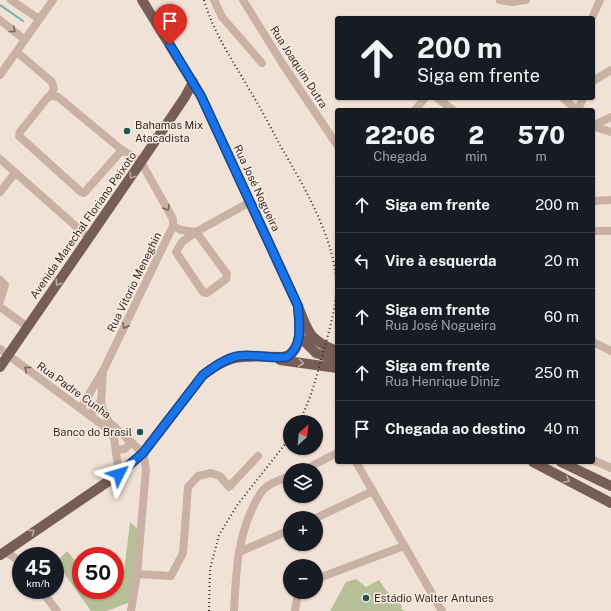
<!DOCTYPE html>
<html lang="pt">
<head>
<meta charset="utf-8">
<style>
  :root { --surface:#171b24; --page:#20242c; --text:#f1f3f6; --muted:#9ea1a6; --line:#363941 }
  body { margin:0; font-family:"Public Sans",sans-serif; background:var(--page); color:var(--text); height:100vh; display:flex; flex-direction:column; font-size:15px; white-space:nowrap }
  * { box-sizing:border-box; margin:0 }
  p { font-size:13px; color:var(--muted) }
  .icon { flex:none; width:22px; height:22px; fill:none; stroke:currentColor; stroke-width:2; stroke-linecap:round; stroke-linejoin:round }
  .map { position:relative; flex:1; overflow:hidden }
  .drawer { position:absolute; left:335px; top:108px; width:260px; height:356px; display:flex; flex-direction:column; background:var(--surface); border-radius:4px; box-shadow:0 1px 3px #0004 }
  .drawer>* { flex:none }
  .hud { position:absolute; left:335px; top:16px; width:260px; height:84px; border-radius:4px; box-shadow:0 1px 3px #0004; background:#171b24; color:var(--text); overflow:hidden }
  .needle { width:26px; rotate:27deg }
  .tools { position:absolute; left:283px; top:415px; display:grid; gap:8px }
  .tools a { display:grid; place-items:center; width:40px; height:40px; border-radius:50%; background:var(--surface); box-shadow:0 1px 3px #0004; font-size:20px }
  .speed { position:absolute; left:12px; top:547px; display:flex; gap:8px; font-size:20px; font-weight:700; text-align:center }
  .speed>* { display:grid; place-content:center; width:52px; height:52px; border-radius:50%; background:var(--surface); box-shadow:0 1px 3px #0004; line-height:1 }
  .speed small { font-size:10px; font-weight:400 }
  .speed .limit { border:6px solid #d22; background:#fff; color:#111 }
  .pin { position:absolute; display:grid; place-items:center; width:34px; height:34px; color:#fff; margin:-41px -17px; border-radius:50% 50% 50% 0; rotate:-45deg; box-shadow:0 0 4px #0007 }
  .pin .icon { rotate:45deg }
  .me { position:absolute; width:44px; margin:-22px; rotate:50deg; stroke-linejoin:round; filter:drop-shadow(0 0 3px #0008) }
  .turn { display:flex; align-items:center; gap:14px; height:84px; padding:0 16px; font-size:18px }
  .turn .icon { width:52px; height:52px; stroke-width:2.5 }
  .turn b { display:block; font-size:28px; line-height:34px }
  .eta { display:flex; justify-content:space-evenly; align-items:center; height:68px; text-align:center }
  .eta b { font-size:24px; font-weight:800; line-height:28px }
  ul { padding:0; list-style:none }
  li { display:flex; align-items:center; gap:12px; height:56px; padding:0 16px; border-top:1px solid var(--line) }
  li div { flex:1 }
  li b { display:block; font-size:15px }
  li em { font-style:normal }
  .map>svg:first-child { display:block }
</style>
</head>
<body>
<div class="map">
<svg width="611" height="611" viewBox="0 0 611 611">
  <rect width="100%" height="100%" fill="#f1e2d7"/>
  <g fill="#b6bf97">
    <path d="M130,522L138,529L130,602L107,611H91L56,562L67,551L81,568V590H115V586L123,581Z"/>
    <path d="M356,579L366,587L379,580L386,590L402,606L401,609L405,611H330L346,582Z"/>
  </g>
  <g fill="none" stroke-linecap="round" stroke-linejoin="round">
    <path stroke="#76aeab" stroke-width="2" d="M0,5L23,21"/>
    <g stroke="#c9b1a3" stroke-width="8">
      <path d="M11,0L39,19"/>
      <path d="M214,0L222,17L262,63"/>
      <path d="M243,0L282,63L337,145"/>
      <path d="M500,0L512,2L526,0"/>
      <path d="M592,18L600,0"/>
      <path d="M0,20L25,40"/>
      <path d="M17,52L52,82L54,89L50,96"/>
      <path d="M0,75L53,0"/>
      <path d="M593,81L611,70"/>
      <path d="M53,96L58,97L122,150L84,193L81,192L19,136L20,132L48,97Z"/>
      <path d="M437,98L453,110"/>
      <path d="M563,98L577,110"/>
      <path d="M415,110L425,98"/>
      <path d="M578,110L583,98"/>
      <path d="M593,124L598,128L611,132"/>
      <path d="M594,125L611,117"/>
      <path d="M0,159L89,238"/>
      <path d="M0,192L15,173"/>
      <path d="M593,201L611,200"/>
      <path d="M173,226L181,230L196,232L250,202"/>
      <path d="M593,231H611"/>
      <path d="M196,232L227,274L226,279L207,293L203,292L176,252L182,242Z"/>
      <path d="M0,280L5,285L0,301"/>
      <path d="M0,307L28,327"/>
      <path d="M593,342L611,351"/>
      <path d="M0,349L108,429L114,438L119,474"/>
      <path d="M103,372L101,402L103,410L109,422L143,453L146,469L137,574L131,611"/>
      <path d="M81,408L104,369L173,226V219L141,162L122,150"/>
      <path d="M91,416L94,407L101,402"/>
      <path d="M116,450L125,449L131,442"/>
      <path d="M593,460L611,468"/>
      <path d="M356,462L442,611"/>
      <path d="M304,470L337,453"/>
      <path d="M316,518L373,491"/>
      <path d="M239,552L290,530"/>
      <path d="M3,553C10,553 16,558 21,564"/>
      <path d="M137,574L171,576L183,553L188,487L198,476L211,473L220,476L229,487L258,456"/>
      <path d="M316,579L404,546"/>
      <path d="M41,590L57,611"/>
      <path d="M234,611C236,574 237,537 255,503C258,498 260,492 265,488C272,482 282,479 290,476"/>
      <path d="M295,611L298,592"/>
    </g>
    <g stroke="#765e56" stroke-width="10">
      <path d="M142,0L201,96L298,306C308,332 309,340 337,351"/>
      <path d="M300,337L316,353L337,360"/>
      <path d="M280,360L337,368"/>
      <path d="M0,367L141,162L185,97L193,82"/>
      <path d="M533,462L611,503"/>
      <path d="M561,462L611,486"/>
      <path d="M0,555L119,474L143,453L203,375C234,351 246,357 282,357C305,355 299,321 298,306"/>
    </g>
    <g stroke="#342825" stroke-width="2" stroke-dasharray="1 3" stroke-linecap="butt">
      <path d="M204,0C214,34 232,59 249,89C260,107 270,126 280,145C303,185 340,246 336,294C334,315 328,336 322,356C316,379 310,401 299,422"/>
      <path d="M209,611L210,569L219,535L238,504L290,438"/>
    </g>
  </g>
  <defs><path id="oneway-chevron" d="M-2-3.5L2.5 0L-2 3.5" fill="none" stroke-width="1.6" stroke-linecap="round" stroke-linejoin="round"/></defs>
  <g stroke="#77665e">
    <use href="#oneway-chevron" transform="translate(13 30) rotate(39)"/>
    <use href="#oneway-chevron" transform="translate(167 208) rotate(61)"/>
    <use href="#oneway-chevron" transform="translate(125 326) rotate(116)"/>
    <use href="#oneway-chevron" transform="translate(27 369) rotate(-144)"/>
  </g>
  <g stroke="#beada4">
    <use href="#oneway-chevron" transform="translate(132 176) rotate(124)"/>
    <use href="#oneway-chevron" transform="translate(58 283) rotate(125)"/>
    <use href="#oneway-chevron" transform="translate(301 363) rotate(7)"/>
    <use href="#oneway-chevron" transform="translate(567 480) rotate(27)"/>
    <use href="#oneway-chevron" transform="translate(32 532) rotate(-34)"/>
  </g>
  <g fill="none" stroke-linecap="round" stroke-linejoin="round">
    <defs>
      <path id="route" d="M119,474L143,453L203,375C214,367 226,358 239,356C255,354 271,359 287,357C304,345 299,323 298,306L201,96L170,45"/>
    </defs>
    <use href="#route" stroke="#114b97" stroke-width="10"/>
    <use href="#route" stroke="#1a73e8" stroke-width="7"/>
  </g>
  <g fill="#1b5554" stroke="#f9ede3" stroke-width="1.5">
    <circle cx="127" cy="131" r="4"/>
    <circle cx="140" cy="432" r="4"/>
    <circle cx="366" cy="598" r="4"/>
  </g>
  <g text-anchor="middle" stroke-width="3" stroke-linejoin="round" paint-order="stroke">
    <g font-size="11" fill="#342825" stroke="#f9ede3">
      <text transform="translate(299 67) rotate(57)" y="4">Rua Joaquim Dutra</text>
      <text transform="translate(257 188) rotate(65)" y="4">Rua José Nogueira</text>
      <text transform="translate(83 225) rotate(-55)" y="4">Avenida Marechal Floriano Peixoto</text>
      <text transform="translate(134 282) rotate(-64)" y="4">Rua Vitorio Meneghin</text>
      <text transform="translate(74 390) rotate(36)" y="4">Rua Padre Cunha</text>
    </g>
    <g font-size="11" fill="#342825" stroke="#f9ede3" text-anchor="start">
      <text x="135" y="129">Bahamas Mix<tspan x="135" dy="13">Atacadista</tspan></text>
      <text x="132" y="436" text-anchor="end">Banco do Brasil</text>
      <text x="374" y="602">Estádio Walter Antunes</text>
    </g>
  </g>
</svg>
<div class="tools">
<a><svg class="needle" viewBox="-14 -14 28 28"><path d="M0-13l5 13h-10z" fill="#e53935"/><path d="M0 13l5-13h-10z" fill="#9ea1a6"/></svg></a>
<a><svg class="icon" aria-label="layers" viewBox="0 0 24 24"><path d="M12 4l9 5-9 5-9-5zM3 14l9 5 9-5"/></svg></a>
<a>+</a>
<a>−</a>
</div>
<div class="speed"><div>45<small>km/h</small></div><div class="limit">50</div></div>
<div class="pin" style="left:170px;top:45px;background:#d93025"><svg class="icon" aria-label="arrive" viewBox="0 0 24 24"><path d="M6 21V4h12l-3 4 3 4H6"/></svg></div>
<svg class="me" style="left:119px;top:474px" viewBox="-20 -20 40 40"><path d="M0-17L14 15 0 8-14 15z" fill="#1a73e8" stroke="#fff" stroke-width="4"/></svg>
<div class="hud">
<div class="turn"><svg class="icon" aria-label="ahead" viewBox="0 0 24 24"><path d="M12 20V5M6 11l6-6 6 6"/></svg><div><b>200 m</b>Siga em frente</div></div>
</div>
<section class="drawer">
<div class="eta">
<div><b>22:06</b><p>Chegada</p></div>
<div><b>2</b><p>min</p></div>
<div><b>570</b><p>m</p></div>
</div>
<ul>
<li><svg class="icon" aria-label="ahead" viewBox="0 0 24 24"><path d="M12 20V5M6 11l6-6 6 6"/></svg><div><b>Siga em frente</b></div><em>200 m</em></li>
<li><svg class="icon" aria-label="left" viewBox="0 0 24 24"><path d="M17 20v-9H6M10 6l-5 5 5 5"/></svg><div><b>Vire à esquerda</b></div><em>20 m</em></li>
<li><svg class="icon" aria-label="ahead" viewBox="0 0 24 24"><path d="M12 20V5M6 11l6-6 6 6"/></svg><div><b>Siga em frente</b><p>Rua José Nogueira</p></div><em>60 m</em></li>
<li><svg class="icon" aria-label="ahead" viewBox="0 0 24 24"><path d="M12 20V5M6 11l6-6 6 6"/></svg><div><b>Siga em frente</b><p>Rua Henrique Diniz</p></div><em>250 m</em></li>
<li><svg class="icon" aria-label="arrive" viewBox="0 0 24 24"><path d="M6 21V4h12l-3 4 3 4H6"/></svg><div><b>Chegada ao destino</b></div><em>40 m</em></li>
</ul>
</section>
</div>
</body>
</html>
